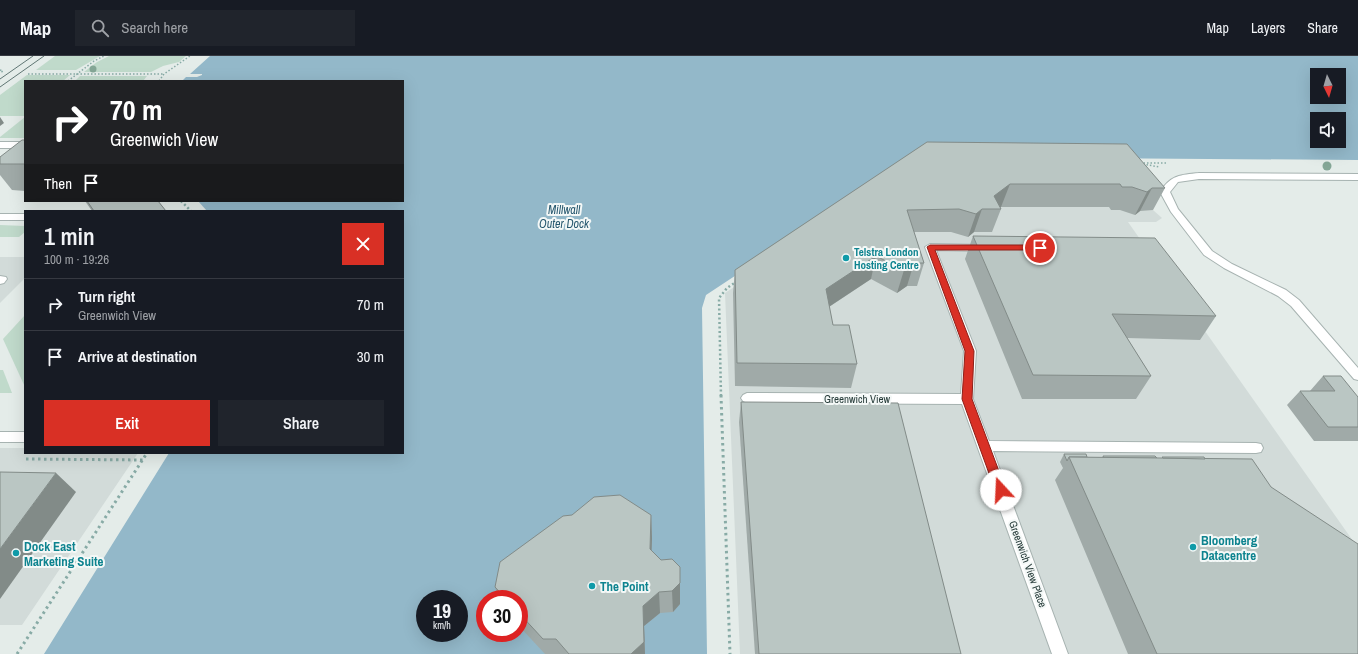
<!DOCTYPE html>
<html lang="en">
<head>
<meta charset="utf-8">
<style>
  :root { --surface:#171b24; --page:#20242c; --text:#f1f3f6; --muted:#9ea1a6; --line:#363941; --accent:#d93025 }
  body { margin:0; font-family:"Archivo Narrow",sans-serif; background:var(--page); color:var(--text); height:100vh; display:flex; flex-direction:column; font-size:15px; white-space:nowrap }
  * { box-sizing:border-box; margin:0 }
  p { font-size:13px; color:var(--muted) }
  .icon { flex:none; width:22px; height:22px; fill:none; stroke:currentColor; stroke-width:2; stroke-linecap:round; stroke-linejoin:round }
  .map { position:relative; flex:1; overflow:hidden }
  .side { position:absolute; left:24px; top:154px; width:380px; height:244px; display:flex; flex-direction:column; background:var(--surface); border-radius:0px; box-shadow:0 4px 16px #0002 }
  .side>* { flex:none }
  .guide { position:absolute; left:24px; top:24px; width:380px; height:122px; border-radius:0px; box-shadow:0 4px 16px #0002; background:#202124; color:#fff; overflow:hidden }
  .needle { width:26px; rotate:175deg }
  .controls { position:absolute; left:1310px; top:12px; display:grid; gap:8px }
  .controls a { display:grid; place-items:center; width:36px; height:36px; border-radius:0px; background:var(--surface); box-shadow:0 4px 16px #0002; font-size:20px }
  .speed { position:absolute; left:416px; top:534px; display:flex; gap:8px; font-size:20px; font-weight:700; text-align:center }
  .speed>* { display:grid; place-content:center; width:52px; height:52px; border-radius:50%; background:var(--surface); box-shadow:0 4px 16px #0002; line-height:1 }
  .speed small { font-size:10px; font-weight:400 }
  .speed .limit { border:6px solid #d22; background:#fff; color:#111 }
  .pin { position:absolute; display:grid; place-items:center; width:34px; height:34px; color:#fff; margin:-17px; border:2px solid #fff; border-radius:50%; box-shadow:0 1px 4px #0007 }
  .me { position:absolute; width:44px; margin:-22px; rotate:340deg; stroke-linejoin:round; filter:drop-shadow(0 0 3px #0008) }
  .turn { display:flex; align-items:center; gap:14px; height:84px; padding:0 20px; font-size:18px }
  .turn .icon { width:52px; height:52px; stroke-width:2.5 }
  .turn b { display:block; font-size:28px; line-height:34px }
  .then { display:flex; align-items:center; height:38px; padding:0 20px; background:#0003; gap:8px; font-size:15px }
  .round { display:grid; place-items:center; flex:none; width:42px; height:42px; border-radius:0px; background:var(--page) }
  .head { display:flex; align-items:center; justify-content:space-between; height:68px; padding:0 20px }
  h1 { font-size:24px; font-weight:600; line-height:30px }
  .primary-button { display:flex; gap:8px; margin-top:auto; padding:8px 20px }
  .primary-button a { flex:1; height:46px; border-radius:0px; background:var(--accent); color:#fff; font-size:16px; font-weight:600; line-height:46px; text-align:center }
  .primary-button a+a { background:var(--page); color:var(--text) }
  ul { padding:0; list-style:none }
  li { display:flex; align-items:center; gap:12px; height:52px; padding:0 20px; border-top:1px solid var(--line) }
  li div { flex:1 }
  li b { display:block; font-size:15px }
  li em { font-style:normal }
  header { display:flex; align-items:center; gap:24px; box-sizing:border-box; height:56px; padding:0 20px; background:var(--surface); border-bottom:1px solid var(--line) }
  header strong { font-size:19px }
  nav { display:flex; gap:22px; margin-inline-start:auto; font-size:14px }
  .search { width:280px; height:36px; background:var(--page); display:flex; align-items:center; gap:10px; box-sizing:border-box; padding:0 14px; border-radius:0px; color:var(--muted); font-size:15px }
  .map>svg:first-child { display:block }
</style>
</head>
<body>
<header>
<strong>Map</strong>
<div class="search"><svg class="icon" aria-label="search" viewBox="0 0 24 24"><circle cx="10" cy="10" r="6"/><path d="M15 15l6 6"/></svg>Search here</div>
<nav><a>Map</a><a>Layers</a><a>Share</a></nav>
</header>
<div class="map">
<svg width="1358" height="598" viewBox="0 0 1358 598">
  <rect width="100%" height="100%" fill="#e4ece9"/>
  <g fill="#d2dbd9">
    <path d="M921,108L1153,154L1162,162L1156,166H1128L1358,492V598H740L725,237Z"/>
    <path d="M0,201H25V222L0,247Z"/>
    <path d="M0,392H25V397H138L22,569H0Z"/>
  </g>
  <g fill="#c0dacb">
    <path d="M55,0H100L76,14H36Z"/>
    <path d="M109,0H186L179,6L163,10L151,16H84L97,6Z"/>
    <path d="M27,19H70L63,25H25V60H0V39Z"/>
    <path d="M80,20H147L143,25H75Z"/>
    <path d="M25,61V82H0V81Z"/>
    <path d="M0,169L25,170V176L19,181H0Z"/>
    <path d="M25,259V331L3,283Z"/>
    <path d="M0,314H3L12,337H0Z"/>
  </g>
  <path fill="#93b8c9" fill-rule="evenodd" d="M210,0H1358V104L937,101L906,107L706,239L702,252L707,598H44L169,397H403V155H207L198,145H403V25H182L186,21H197L202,19V18H190ZM1317,19H1339V41H1317ZM1317,63H1339V85H1317ZM425,543H459V577H425ZM485,543H519V577H485Z"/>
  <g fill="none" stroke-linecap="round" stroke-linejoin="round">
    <defs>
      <g id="minor">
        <rect x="0" y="86" width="25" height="6"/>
        <path d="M1199,117L1358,118V124L1199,123L1178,126L1170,136L1178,153L1212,195L1232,208L1286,234L1299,244L1358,312V324L1354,323L1291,250L1278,240L1224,212L1204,199L1171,156L1160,136C1171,119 1180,119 1199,117Z"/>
        <rect x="0" y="158" width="25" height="6"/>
        <path d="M930,188L985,189L990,192L985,195L936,194L976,295L973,343L989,385L1256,387L1261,388L1263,392L1261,396L1256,397L993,395L1068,598H1052L962,348L747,347L743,345L741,342L743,339L747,337L961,338L964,295L925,191Z"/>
        <path d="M0,220L6,221L7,223L4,227L0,228Z"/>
        <rect x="0" y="376" width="25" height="10"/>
      </g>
    </defs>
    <use href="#minor" stroke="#a7b3b1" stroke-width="2"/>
    <g stroke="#88aba6" stroke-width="1.5" stroke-dasharray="1.5 2" stroke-linecap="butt">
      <path d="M0,14L3,15L0,17"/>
      <path d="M28,18H164"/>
      <path d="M68,25L94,5L104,0"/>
      <path d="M159,25L164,18L190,0"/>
      <path d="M1140,107H1167"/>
      <path d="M1143,108L1159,111"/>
      <path d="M181,145L182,146"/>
    </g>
    <g stroke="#88aba6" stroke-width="2.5" stroke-dasharray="2 2.5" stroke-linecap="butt">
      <path d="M181,145L191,155"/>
      <path d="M721,340L719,242L727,232L736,226"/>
    </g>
    <g stroke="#88aba6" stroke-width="3" stroke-dasharray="2.5 3.5" stroke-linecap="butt">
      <path d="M721,339L730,598"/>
      <path d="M26,403L143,404"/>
      <path d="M17,598L147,397"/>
    </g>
    <use href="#minor" fill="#fff" fill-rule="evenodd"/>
    <g stroke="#607674" stroke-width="1">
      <path d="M0,23L33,0"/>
      <path d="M0,31L44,0"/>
    </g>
  </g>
  <g fill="#84a696">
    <circle cx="93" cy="13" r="3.5"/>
    <circle cx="1327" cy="110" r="4.5"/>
  </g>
  <g fill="#a0aaa8">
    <path d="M25,84V135L12,134L0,119V101Z"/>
    <path d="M927,86L1165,132L1153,154L1140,155L1135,159L1120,154H1111L1109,151H1001L1000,152L1001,153L992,176H974L968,181L951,176H914L924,207L917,230H907L897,237L871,223L829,251L833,269L857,308L851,332L735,330L733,237L735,214Z"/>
    <path d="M85,145H158L166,155H92Z"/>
    <path d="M973,180L1216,260L1200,284L1127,282L1151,320L1136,343H1022L965,203Z"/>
    <path d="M1323,320L1358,341V385H1314L1287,349L1300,335H1310Z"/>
    <path d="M741,346L961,598H755L739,366Z"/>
    <path d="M1064,398L1087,401L1102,402L1103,400L1157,402H1162V401L1358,598H1128L1055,424L1063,412L1060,406Z"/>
    <path d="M572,459H651L652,482L651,495L680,548L673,556L660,557L644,570L645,598H545L519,570V543H499L495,531Z"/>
  </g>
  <g fill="#828b88">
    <path d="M0,61L4,67L0,70Z"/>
    <path d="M1010,128L1001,151L998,153L994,140Z"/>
    <path d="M1152,132L1140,155L1135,159L1147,136Z"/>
    <path d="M982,153L974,176L968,181L976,158Z"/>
    <path d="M876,200L871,223L821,256L826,233Z"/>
    <path d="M914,207L907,230L897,237L904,214Z"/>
    <path d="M56,417L76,436L0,543V493Z"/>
    <path d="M651,459L652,482L651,515L650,493Z"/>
    <path d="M680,527V548L673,556L672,535Z"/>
    <path d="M659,536L660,557L644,570L645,598H631L643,550Z"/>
  </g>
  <g fill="#bac6c3" stroke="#828b88">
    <path d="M22,84H25V108H0V101Z"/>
    <path d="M927,86L1127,88L1165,132H1152L1147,136L1132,131H1122L1120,128H1010L994,140L1001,153H982L976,158L959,153L907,154L924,207H914L904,214L876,200L826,233L833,269H849L857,308L737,307L735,214Z"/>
    <path d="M87,145H158L166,155H94Z"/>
    <path d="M973,180L1155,182L1216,260L1112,258L1151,320L1033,319Z"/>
    <path d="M1323,320H1341L1358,341V371H1328L1300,335H1335Z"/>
    <path d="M741,346L898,347L961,598H759Z"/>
    <path d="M1064,398H1086L1087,401H1069L1067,405Z"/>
    <path d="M1103,400H1155L1157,402H1104Z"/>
    <path d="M1069,401L1252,403L1271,431L1358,488V598H1157Z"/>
    <path d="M1162,401H1204L1205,403L1163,402Z"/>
    <path d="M0,416L56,417L0,493Z"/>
    <path d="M620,439L651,459L650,493L661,504L672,503L680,511V527L672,535L659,536L643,550L644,586L631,598H569L556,583H543L519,557V543H506L495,531L500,506L563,460L572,459L594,441Z"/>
  </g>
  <path fill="#d93025" stroke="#8d1f18" d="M930,189H1040L1044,192L1040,194H935L974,295L972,343L1006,434L1004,438L1001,439L997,438L995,434L962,343L965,295L927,191Z"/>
  <g fill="#0f9aa8" stroke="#f4f8f7" stroke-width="1.5">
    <circle cx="846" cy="202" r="4"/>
    <circle cx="1193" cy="491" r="4"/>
    <circle cx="16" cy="497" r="4"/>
    <circle cx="592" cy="530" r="4"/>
  </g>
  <g text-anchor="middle" stroke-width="4" stroke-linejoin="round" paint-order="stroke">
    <g font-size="11" font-weight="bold" fill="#0d838f" stroke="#f4f8f7" text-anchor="start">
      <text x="854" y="200">Telstra London<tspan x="854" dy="13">Hosting Centre</tspan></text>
    </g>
    <g font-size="11" fill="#263b39" stroke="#f4f8f7">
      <text x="857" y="347">Greenwich View</text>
      <text transform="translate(1028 508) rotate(70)" y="4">Greenwich View Place</text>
    </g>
    <g font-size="12" font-style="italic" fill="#27586f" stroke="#f4f8f7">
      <text x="564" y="158">Millwall<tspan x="564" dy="14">Outer Dock</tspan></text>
    </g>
    <g font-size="13" font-weight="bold" fill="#0d838f" stroke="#f4f8f7" text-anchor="start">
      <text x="1201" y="489">Bloomberg<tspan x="1201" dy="15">Datacentre</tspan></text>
      <text x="24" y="495">Dock East<tspan x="24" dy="15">Marketing Suite</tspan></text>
      <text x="600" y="535">The Point</text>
    </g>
  </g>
</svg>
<div class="controls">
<a><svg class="needle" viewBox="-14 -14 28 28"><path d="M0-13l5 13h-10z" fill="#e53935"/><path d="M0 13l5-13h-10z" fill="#9ea1a6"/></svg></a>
<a><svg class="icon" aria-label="sound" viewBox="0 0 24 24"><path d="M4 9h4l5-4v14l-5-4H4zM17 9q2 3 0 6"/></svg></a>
</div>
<div class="speed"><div>19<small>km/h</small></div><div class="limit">30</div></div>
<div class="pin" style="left:1040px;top:192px;background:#d93025"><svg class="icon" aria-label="arrive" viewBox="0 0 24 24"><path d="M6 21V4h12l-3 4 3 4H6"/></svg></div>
<svg class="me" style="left:1001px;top:434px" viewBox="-20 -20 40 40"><circle r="19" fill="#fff"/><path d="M0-13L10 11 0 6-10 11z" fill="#d93025"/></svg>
<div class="guide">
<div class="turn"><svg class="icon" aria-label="right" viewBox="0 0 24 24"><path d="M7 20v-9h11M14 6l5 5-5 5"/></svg><div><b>70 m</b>Greenwich View</div></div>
<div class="then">Then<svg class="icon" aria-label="arrive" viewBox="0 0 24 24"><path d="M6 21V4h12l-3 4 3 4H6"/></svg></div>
</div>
<section class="side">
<div class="head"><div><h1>1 min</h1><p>100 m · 19:26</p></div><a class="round" style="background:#d93025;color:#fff"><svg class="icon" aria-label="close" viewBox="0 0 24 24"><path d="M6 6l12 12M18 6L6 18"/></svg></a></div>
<ul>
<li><svg class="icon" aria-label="right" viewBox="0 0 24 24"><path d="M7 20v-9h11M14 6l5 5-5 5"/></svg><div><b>Turn right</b><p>Greenwich View</p></div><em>70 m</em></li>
<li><svg class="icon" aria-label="arrive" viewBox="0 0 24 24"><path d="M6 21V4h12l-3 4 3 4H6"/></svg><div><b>Arrive at destination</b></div><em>30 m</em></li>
</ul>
<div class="primary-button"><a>Exit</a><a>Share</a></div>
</section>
</div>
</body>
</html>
